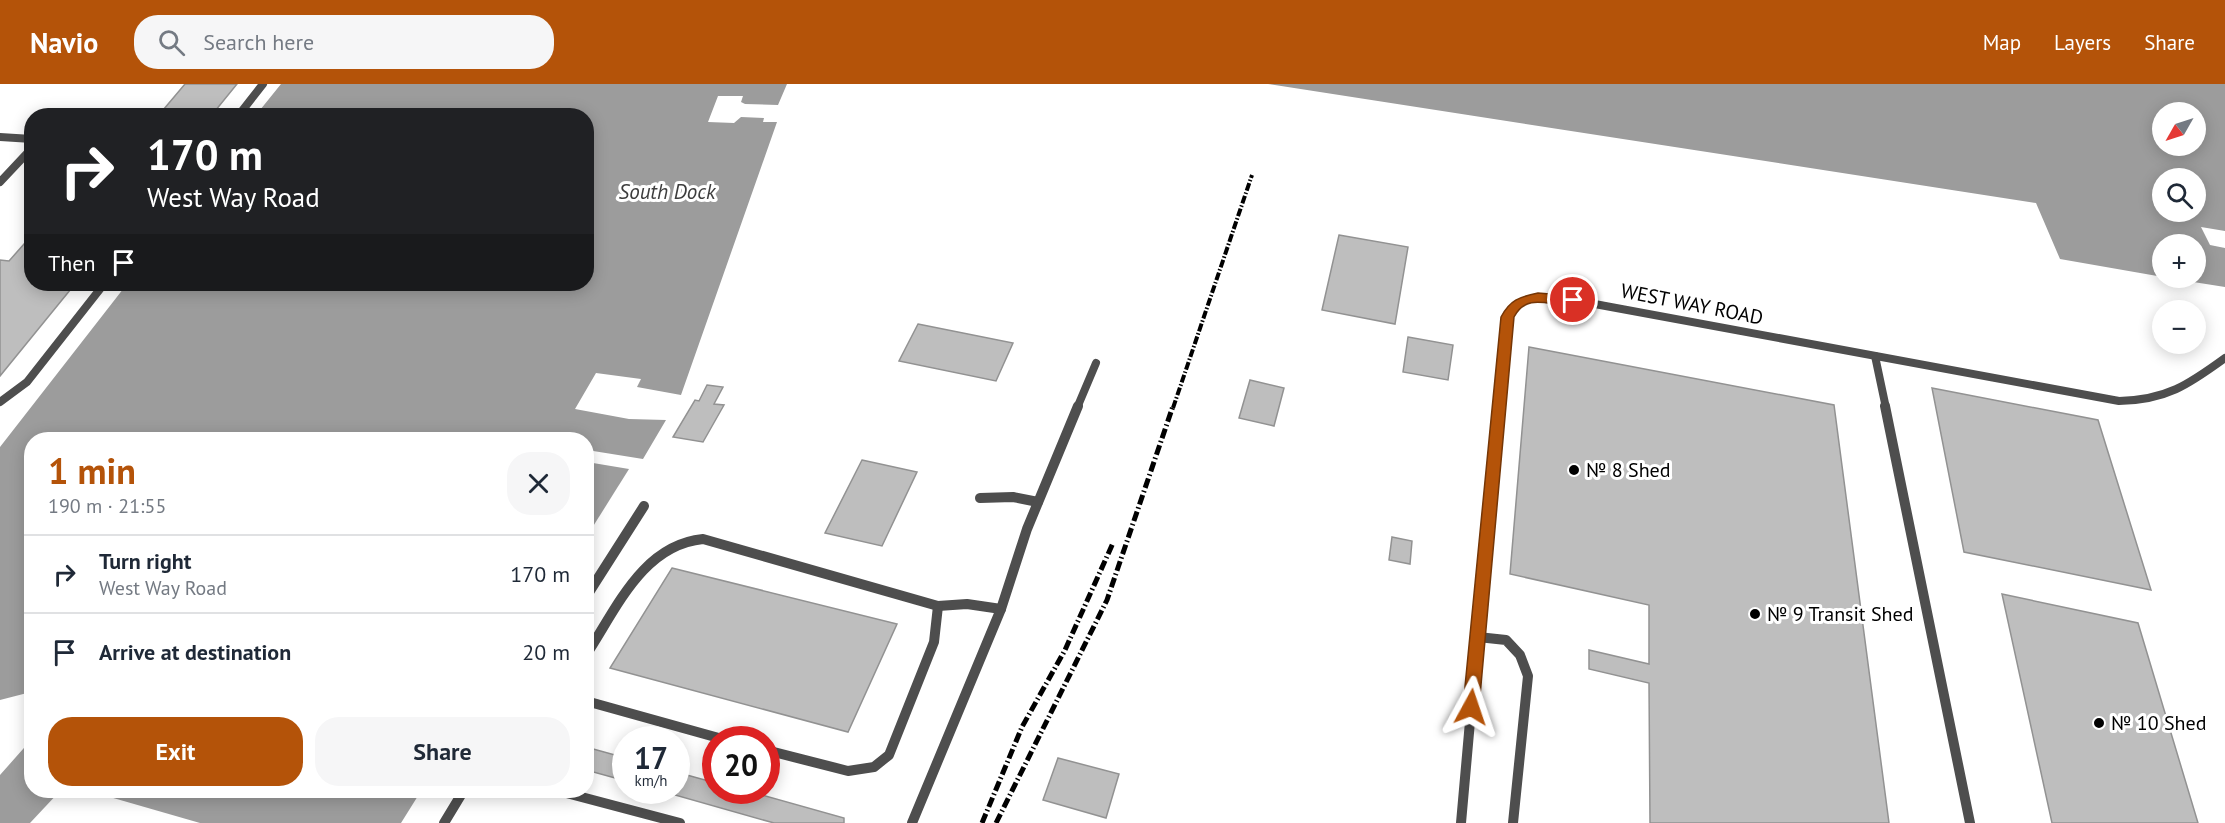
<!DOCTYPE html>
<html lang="en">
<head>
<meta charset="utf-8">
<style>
  :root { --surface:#fff; --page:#f6f6f7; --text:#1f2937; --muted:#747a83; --line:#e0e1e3; --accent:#b45309 }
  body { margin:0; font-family:"PT Sans",sans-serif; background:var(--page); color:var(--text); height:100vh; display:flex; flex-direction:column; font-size:22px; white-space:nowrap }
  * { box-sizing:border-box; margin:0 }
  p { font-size:20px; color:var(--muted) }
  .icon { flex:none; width:33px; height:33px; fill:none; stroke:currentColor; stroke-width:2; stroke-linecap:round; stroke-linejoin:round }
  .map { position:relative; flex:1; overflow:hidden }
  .details { position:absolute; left:24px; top:348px; width:570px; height:366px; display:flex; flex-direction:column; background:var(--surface); border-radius:24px; box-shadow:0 3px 15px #0003 }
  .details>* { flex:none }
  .top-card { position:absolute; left:24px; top:24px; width:570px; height:183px; border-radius:24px; box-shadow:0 3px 15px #0003; background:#202124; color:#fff; overflow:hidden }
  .needle { width:39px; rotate:231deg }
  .buttons { position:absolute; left:2152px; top:18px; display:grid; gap:12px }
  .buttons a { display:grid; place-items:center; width:54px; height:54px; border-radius:50%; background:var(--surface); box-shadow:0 3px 15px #0003; font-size:30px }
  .speed { position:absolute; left:612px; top:642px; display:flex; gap:12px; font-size:30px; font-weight:700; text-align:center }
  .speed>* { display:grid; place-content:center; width:78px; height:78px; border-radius:50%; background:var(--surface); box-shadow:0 3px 15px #0003; line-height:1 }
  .speed small { font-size:15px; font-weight:400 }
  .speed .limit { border:9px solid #d22; background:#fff; color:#111 }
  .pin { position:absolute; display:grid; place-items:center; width:51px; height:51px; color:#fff; margin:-26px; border:3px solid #fff; border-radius:50%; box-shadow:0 2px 6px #0007 }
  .me { position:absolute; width:66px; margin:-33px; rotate:5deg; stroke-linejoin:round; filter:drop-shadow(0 0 4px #0008) }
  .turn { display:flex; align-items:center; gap:21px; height:126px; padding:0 24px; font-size:27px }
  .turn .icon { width:78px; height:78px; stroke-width:2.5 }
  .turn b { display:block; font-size:42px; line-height:51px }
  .then { display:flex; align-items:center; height:57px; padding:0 24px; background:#0003; gap:12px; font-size:22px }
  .round { display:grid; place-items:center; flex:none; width:63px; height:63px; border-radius:24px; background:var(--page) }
  .summary { display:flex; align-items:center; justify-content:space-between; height:102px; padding:0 24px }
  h1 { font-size:36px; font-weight:600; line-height:45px; color:var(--accent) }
  .action { display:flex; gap:12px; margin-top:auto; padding:12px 24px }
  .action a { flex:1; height:69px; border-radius:24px; background:var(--accent); color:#fff; font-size:24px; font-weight:600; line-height:69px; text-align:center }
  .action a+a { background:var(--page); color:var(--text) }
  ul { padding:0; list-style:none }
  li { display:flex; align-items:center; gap:18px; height:78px; padding:0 24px; border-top:2px solid var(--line) }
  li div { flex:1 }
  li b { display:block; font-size:22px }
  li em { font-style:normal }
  header { display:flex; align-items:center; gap:36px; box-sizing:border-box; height:84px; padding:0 30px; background:var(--accent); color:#fff }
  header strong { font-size:28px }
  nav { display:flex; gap:33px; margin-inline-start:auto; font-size:21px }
  .search { width:420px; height:54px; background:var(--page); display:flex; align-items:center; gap:15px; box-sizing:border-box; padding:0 21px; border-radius:24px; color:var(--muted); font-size:22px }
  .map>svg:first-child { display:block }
</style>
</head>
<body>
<header>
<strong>Navio</strong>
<div class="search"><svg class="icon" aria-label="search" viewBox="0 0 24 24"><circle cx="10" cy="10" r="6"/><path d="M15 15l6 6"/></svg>Search here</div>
<nav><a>Map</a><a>Layers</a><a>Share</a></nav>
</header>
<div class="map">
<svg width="2225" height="739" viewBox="0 0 2225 739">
  <rect width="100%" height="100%" fill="#fff"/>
  <g fill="#9c9c9c" fill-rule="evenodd">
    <path d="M281,0H787L778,21L745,20L741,18L743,12H718L708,38L734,39L741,33L764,34L763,38H777L681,311L637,303L641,295L596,289L575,325L629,335L666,336L643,375L587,366L586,356H32L31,608L0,616V363L127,200H586V32L256,31Z"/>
    <path d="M1268,0H2225V147L2201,143L2210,161L2225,164V203L2168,194H2196V160H2163V193L2060,175L2036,119ZM2163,28H2196V62H2163ZM2163,94H2196V128H2163Z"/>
    <path d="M587,378L629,385L587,452L586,378Z"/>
    <path d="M31,656L32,706L60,707L30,739H0V691Z"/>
    <path d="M89,707H421L401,739H200Z"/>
  </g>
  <g fill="#bebebe" stroke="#929292" stroke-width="1.5">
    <path d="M185,0H237L211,32H158Z"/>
    <path d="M32,151V200H75L0,292V176L9,177Z"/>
    <path d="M1339,151L1408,163L1395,240L1322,226Z"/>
    <path d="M918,240L1013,259L996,297L899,277Z"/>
    <path d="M1408,253L1453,261L1448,296L1403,288Z"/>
    <path d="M1529,263L1834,321L1889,739H1650L1649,599L1589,585V566L1649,580V521L1510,490Z"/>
    <path d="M1250,296L1284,304L1274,342L1239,334Z"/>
    <path d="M707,301L723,303L714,320L724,321L703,358L673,353L695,316L699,317Z"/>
    <path d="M1932,304L2098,336L2151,506L1964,468Z"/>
    <path d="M862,376L917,388L882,462L825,449Z"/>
    <path d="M1392,453L1412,457L1410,480L1389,476Z"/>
    <path d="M672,484L897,540L848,648L610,584Z"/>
    <path d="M2002,510L2138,539L2198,739H2052Z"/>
    <path d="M586,663L626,674V697L586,686Z"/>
    <path d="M1058,674L1119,690L1106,734L1043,716Z"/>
    <path d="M676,688L716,699V706H744L844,734V739H774L675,711Z"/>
  </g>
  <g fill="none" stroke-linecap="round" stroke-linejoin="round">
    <g stroke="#4e4e4e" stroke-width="8">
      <path d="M238,32L263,0"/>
      <path d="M0,53L32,55"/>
      <path d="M0,98L32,64"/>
      <path d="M1875,272L1886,324"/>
      <path d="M0,318L27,298L104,200"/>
      <path d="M1077,324L1096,279"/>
      <path d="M1498,324C1500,298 1498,231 1522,218C1537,210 1557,214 1573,216L2119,317C2166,316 2188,301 2225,274"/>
    </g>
    <g stroke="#4e4e4e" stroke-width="10">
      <path d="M1885,322L1970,739"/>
      <path d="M980,414L1013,413L1038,418"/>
      <path d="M586,513L644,422"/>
      <path d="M1478,553L1506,556L1520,571L1528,592L1513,739"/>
      <path d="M586,571C616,526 642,461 703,455L938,522L967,520L1001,525"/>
      <path d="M586,617L726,656"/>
      <path d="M766,666L848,687L874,683L889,671L934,558L938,522"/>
      <path d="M555,706L680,739"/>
      <path d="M444,739L464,706"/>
      <path d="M912,739L1001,525L1027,445L1078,322"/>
      <path d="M1461,739L1498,322"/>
    </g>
    <path stroke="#000" stroke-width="4" stroke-dasharray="8 2 1.5 2" stroke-linecap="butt" d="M1173,324L1252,91"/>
    <g stroke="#000" stroke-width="5" stroke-dasharray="10 3 1.5 3" stroke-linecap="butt">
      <path d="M982,739L1022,643L1065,566L1113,459"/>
      <path d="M996,739L1107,516L1173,322"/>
    </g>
  </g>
  <path fill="#b45309" stroke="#753606" stroke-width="1.5" d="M1538,209L1573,212L1579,216C1564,232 1530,202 1514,233L1479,623L1477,628L1471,630L1466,628L1463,623L1501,233C1510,216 1519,213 1538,209Z"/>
  <g fill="#000" stroke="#fff" stroke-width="2">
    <circle cx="1574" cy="386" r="6"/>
    <circle cx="1755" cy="530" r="6"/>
    <circle cx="2099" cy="639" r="6"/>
  </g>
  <g text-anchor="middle" stroke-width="6" stroke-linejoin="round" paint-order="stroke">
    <g font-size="20" fill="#000" stroke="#fff">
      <text transform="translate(1692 220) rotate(11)" y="7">WEST WAY ROAD</text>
    </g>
    <g font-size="20" fill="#000" stroke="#fff" text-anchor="start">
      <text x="1586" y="393">№ 8 Shed</text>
      <text x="1767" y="537">№ 9 Transit Shed</text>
      <text x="2111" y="646">№ 10 Shed</text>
    </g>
    <g font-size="21" font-style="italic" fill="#3d3d3d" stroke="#fff">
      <text x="667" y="115">South Dock</text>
    </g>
  </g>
</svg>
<div class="buttons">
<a><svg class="needle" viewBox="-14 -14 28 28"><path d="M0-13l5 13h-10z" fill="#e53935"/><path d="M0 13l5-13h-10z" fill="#747a83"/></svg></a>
<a><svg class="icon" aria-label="search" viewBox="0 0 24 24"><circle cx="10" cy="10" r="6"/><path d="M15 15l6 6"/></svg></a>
<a>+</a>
<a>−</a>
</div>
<div class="speed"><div>17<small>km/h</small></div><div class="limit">20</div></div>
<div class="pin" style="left:1573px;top:216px;background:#d93025"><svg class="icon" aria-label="arrive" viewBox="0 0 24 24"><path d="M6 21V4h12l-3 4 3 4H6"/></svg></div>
<svg class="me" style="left:1471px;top:623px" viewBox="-20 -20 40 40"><path d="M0-17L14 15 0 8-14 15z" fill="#b45309" stroke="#fff" stroke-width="4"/></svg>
<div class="top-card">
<div class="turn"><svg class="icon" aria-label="right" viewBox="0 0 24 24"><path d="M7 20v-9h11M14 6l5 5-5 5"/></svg><div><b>170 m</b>West Way Road</div></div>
<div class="then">Then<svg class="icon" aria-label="arrive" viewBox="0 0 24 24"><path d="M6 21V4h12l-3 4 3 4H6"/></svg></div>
</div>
<section class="details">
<div class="summary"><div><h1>1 min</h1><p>190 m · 21:55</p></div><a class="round"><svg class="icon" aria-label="close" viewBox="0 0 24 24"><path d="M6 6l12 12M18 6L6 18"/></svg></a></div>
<ul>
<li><svg class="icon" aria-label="right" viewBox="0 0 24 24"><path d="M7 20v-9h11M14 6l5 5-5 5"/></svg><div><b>Turn right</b><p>West Way Road</p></div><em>170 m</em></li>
<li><svg class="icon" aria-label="arrive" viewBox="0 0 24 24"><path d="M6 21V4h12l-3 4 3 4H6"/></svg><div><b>Arrive at destination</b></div><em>20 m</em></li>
</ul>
<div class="action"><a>Exit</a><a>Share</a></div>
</section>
</div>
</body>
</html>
